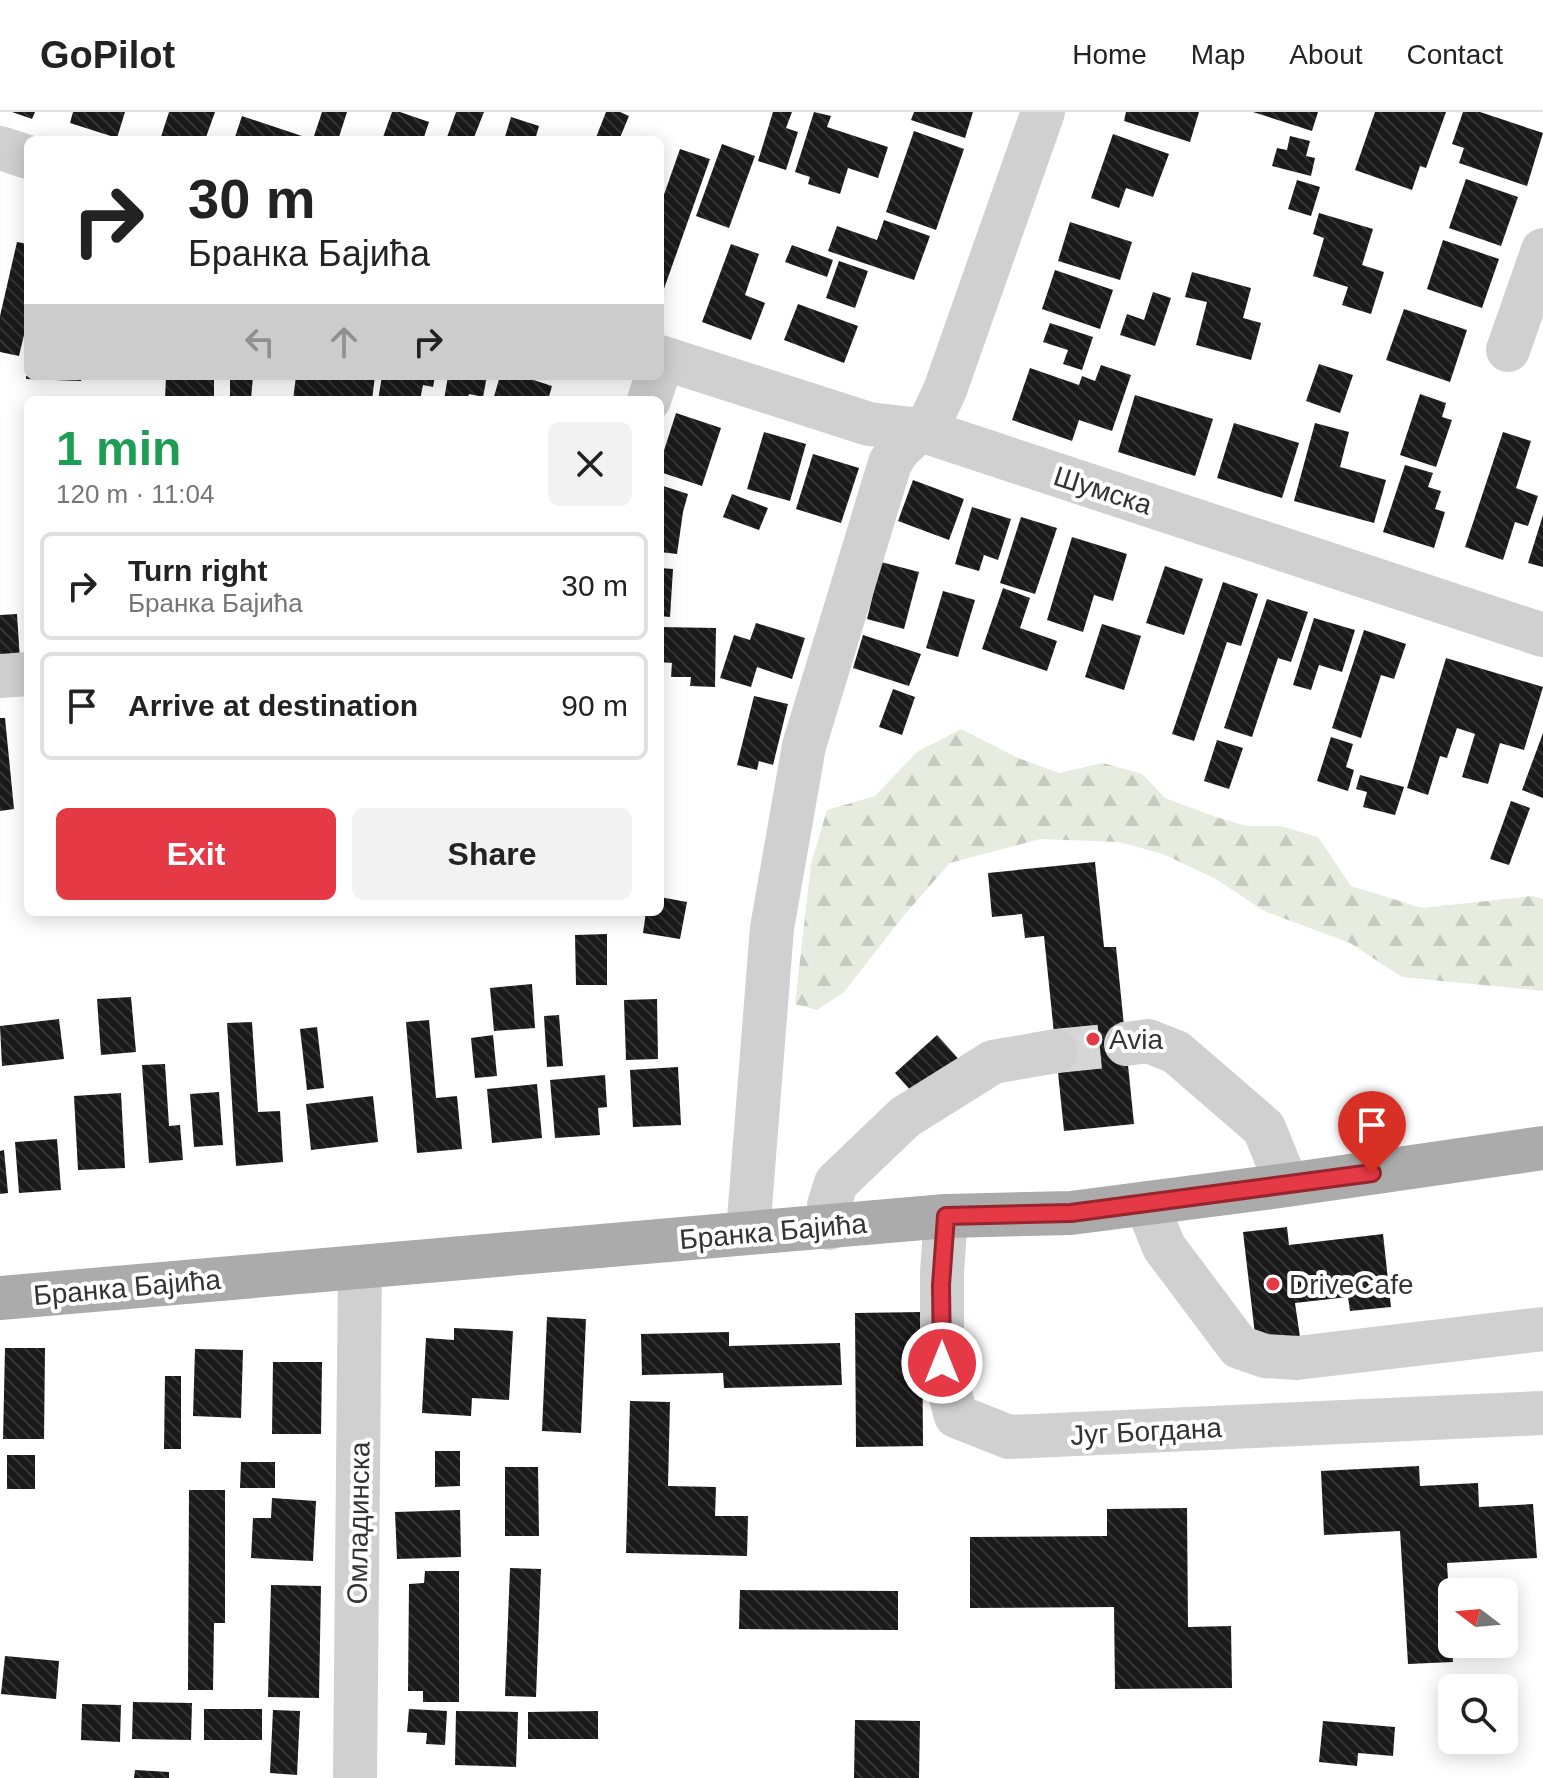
<!DOCTYPE html>
<html lang="en">
<head>
<meta charset="utf-8">
<style>
  :root { --surface:#fff; --page:#f2f2f2; --text:#222; --muted:#767676; --line:#e0e0e0; --accent:#e63946 }
  body { margin:0; font-family:Arial,sans-serif; background:var(--page); color:var(--text); height:100vh; display:flex; flex-direction:column; font-size:30px; white-space:nowrap }
  * { box-sizing:border-box; margin:0 }
  p { font-size:26px; color:var(--muted) }
  .icon { flex:none; width:44px; height:44px; fill:none; stroke:currentColor; stroke-width:2; stroke-linecap:round; stroke-linejoin:round }
  .map { position:relative; flex:1; overflow:hidden }
  .panel { position:absolute; left:24px; top:284px; width:640px; height:520px; display:flex; flex-direction:column; background:var(--surface); border-radius:12px; box-shadow:0 4px 20px #0003 }
  .panel>* { flex:none }
  .top-card { position:absolute; left:24px; top:24px; width:640px; height:244px; border-radius:12px; box-shadow:0 4px 20px #0003; background:#fff; color:var(--text); overflow:hidden }
  .needle { width:52px; rotate:286deg }
  .controls { position:absolute; left:1438px; top:1466px; display:grid; gap:16px }
  .controls a { display:grid; place-items:center; width:80px; height:80px; border-radius:12px; background:var(--surface); box-shadow:0 4px 20px #0003; font-size:40px }
  .pin { position:absolute; display:grid; place-items:center; width:68px; height:68px; color:#fff; margin:-82px -34px; border-radius:50% 50% 50% 0; rotate:-45deg; box-shadow:0 0 8px #0007 }
  .pin .icon { rotate:45deg }
  .me { position:absolute; width:88px; margin:-44px; rotate:0deg; stroke-linejoin:round; filter:drop-shadow(0 0 6px #0008) }
  .turn { display:flex; align-items:center; gap:28px; height:168px; padding:0 32px; font-size:36px }
  .turn .icon { width:104px; height:104px; stroke-width:2.5 }
  .turn b { display:block; font-size:56px; line-height:68px }
  .lanes { display:flex; align-items:center; height:76px; padding:0 32px; background:#0003; justify-content:center; gap:40px; direction:ltr }
  .lanes .off { opacity:.35 }
  .round { display:grid; place-items:center; flex:none; width:84px; height:84px; border-radius:12px; background:var(--page) }
  .head { display:flex; align-items:center; justify-content:space-between; height:136px; padding:0 32px }
  h1 { font-size:48px; font-weight:700; line-height:60px; color:#1e9e55 }
  .primary-button { display:flex; gap:16px; margin-top:auto; padding:16px 32px }
  .primary-button a { flex:1; height:92px; border-radius:12px; background:var(--accent); color:#fff; font-size:32px; font-weight:700; line-height:92px; text-align:center }
  .primary-button a+a { background:var(--page); color:var(--text) }
  ul { padding:0; list-style:none }
  li { display:flex; align-items:center; gap:24px; height:108px; margin:0 16px 12px; padding:0 16px; border:4px solid var(--line); border-radius:12px }
  li div { flex:1 }
  li b { display:block; font-size:30px }
  li em { font-style:normal }
  header { display:flex; align-items:center; gap:48px; box-sizing:border-box; height:112px; padding:0 40px; background:var(--surface); border-bottom:2px solid var(--line) }
  header strong { font-size:38px }
  nav { display:flex; gap:44px; margin-inline-start:auto; font-size:28px }
  .map>svg:first-child { display:block }
</style>
</head>
<body>
<header>
<strong>GoPilot</strong>
<nav><a>Home</a><a>Map</a><a>About</a><a>Contact</a></nav>
</header>
<div class="map">
<svg width="1543" height="1666" viewBox="0 0 1543 1666">
  <defs>
    <pattern id="forest-firs" width="22" height="20" patternUnits="userSpaceOnUse" patternTransform="scale(2)"><rect width="22" height="20" fill="#e6ecdf"/><path d="M5 1l3.5 6h-7zM16 11l3.5 6h-7z" fill="#c6cbc0"/></pattern>
    <pattern id="building-back-hatch" width="6" height="6" patternUnits="userSpaceOnUse" patternTransform="scale(2)"><rect width="6" height="6" fill="#1a1a1a"/><path d="M-1 5l2 2M0 0l6 6M5-1l2 2" fill="none" stroke="#333"/></pattern>
  </defs>
  <rect width="100%" height="100%" fill="#fff"/>
  <path fill="url(#forest-firs)" d="M961,617L1018,646L1059,661L1103,651L1142,662L1165,686L1216,705L1246,714H1280L1318,725L1351,774L1422,796L1532,784L1543,787V879L1402,865L1350,831L1264,799L1216,767L1163,742L1119,730L1040,727L950,751L905,802L844,880L817,898L795,892L811,752L827,698L875,684L917,640Z"/>
  <g fill="url(#building-back-hatch)">
    <path d="M12,0H35L32,7Z"/>
    <path d="M73,0H125L117,26L70,11Z"/>
    <path d="M169,0H215L205,28H160Z"/>
    <path d="M322,0H347L338,28L313,27Z"/>
    <path d="M392,0H400L429,10L423,28H382Z"/>
    <path d="M456,0H484L473,28H446Z"/>
    <path d="M606,0H620L629,4L619,28H595Z"/>
    <path d="M773,0H792L786,16L798,20L786,58L758,49Z"/>
    <path d="M814,0L831,4L827,15L888,35L878,66L848,56L840,82L808,72L810,65L795,60Z"/>
    <path d="M914,0H973L965,26L911,8Z"/>
    <path d="M1126,0H1199L1190,30L1124,9Z"/>
    <path d="M1253,0H1318L1312,19Z"/>
    <path d="M1375,0H1446L1426,56L1420,54L1412,78L1355,58Z"/>
    <path d="M1463,0H1480L1543,21L1527,74L1459,51L1464,36L1452,32Z"/>
    <path d="M242,4L311,27L310,28H234Z"/>
    <path d="M511,5L539,14L535,28H504Z"/>
    <path d="M914,19L964,37L936,118L886,100Z"/>
    <path d="M1113,22L1169,42L1153,85L1126,76L1119,96L1091,86Z"/>
    <path d="M1290,24L1310,29L1306,44L1315,46L1311,64L1272,54L1277,36L1287,38Z"/>
    <path d="M722,32L755,44L729,116L696,104Z"/>
    <path d="M680,37L710,47L660,188V94Z"/>
    <path d="M1466,67L1518,85L1501,134L1449,116Z"/>
    <path d="M1297,68L1320,75L1311,104L1288,97Z"/>
    <path d="M1319,101L1373,117L1362,153L1384,160L1371,202L1342,193L1348,175L1313,164L1324,126L1313,122Z"/>
    <path d="M884,108L930,124L914,168L828,139L837,114L877,128Z"/>
    <path d="M1070,110L1132,130L1120,168L1058,149Z"/>
    <path d="M1443,128L1499,147L1482,196L1427,177Z"/>
    <path d="M17,130L28,132V206L19,244L0,240V204Z"/>
    <path d="M731,132L759,142L745,183L765,191L751,228L702,210Z"/>
    <path d="M792,133L833,148L827,165L785,150Z"/>
    <path d="M839,149L868,159L855,196L826,186Z"/>
    <path d="M1055,158L1113,178L1100,217L1042,197Z"/>
    <path d="M1192,160L1251,176L1243,206L1261,211L1251,248L1196,233L1207,190L1185,185Z"/>
    <path d="M1153,180L1171,186L1155,234L1120,223L1127,202L1144,208Z"/>
    <path d="M798,192L858,214L844,251L784,228Z"/>
    <path d="M1404,197L1467,218L1450,270L1386,248Z"/>
    <path d="M1050,211L1093,225L1082,258L1063,252L1068,238L1043,230Z"/>
    <path d="M1319,252L1353,263L1340,301L1306,289Z"/>
    <path d="M1101,253L1131,263L1112,319L1079,308L1072,329L1012,308L1030,256L1079,273L1082,264L1095,269Z"/>
    <path d="M26,264H81V269L26,267Z"/>
    <path d="M166,264H214V288H165Z"/>
    <path d="M230,264H253L251,287L230,285Z"/>
    <path d="M296,264H375L372,288H293Z"/>
    <path d="M382,264H435L433,275L423,273L420,288H378Z"/>
    <path d="M448,264H487L483,285L469,282L467,288H444Z"/>
    <path d="M500,264H521L552,274L548,288H493Z"/>
    <path d="M1420,282L1446,291L1442,305L1452,308L1436,355L1400,343Z"/>
    <path d="M1135,283L1213,307L1195,364L1118,340Z"/>
    <path d="M115,284L154,285V288H115Z"/>
    <path d="M676,301L721,316L702,374L660,360V351Z"/>
    <path d="M1234,311L1299,331L1282,386L1217,366Z"/>
    <path d="M1315,311L1349,320L1340,355L1386,368L1374,411L1294,389Z"/>
    <path d="M764,320L806,332L790,389L747,377Z"/>
    <path d="M1503,320L1531,329L1516,376L1538,384L1528,414L1515,410L1503,448L1465,435Z"/>
    <path d="M813,342L859,356L841,411L796,397Z"/>
    <path d="M1405,353L1433,361L1428,375L1441,379L1435,397L1445,400L1434,436L1383,420Z"/>
    <path d="M913,368L964,387L949,428L898,409Z"/>
    <path d="M660,373L688,382L683,400L677,442L660,440Z"/>
    <path d="M732,382L768,396L759,418L723,405Z"/>
    <path d="M972,395L1011,407L998,448L984,443L979,459L955,452Z"/>
    <path d="M1543,403V455L1528,451Z"/>
    <path d="M1021,405L1057,416L1035,482L1000,471Z"/>
    <path d="M1072,425L1127,442L1113,489L1094,483L1083,520L1047,508Z"/>
    <path d="M881,450L919,460L904,517L867,507Z"/>
    <path d="M1165,454L1203,467L1184,523L1146,511Z"/>
    <path d="M660,456L673,457L670,505L660,504Z"/>
    <path d="M1223,470L1258,482L1241,534L1227,530L1194,629L1172,622Z"/>
    <path d="M1003,476L1030,486L1020,516L1057,529L1047,559L982,537Z"/>
    <path d="M943,479L975,488L958,545L926,536Z"/>
    <path d="M1267,487L1308,500L1291,550L1278,546L1252,625L1224,616Z"/>
    <path d="M17,502L20,548L0,549V503Z"/>
    <path d="M1314,506L1355,518L1342,560L1319,553L1311,578L1293,573Z"/>
    <path d="M756,511L805,526L792,567L757,555L751,575L720,566L734,523L750,528Z"/>
    <path d="M1102,512L1141,524L1124,578L1085,565Z"/>
    <path d="M660,515L716,516L715,575L690,574L691,565H671L672,551L660,550Z"/>
    <path d="M1364,518L1406,532L1394,567L1381,563L1361,626L1332,616Z"/>
    <path d="M863,523L921,542L909,574L853,556Z"/>
    <path d="M1446,546L1543,575L1524,638L1500,631L1488,672L1462,665L1475,622L1457,616L1447,646L1440,644L1428,683L1407,676Z"/>
    <path d="M893,577L915,585L902,623L879,615Z"/>
    <path d="M754,584L788,592L773,653L759,649L757,658L737,653Z"/>
    <path d="M0,606H5L14,697L0,699Z"/>
    <path d="M1543,621V686L1522,678Z"/>
    <path d="M1331,625L1353,632L1346,655L1354,658L1348,679L1317,669Z"/>
    <path d="M1217,628L1243,636L1229,677L1204,669Z"/>
    <path d="M1360,663L1404,675L1395,703L1363,695L1367,680L1356,677Z"/>
    <path d="M1511,689L1530,696L1509,753L1490,747Z"/>
    <path d="M1095,750L1104,835H1116L1134,1012L1064,1019L1044,824L1025,826L1022,802L992,805L988,761Z"/>
    <path d="M660,785L687,790L680,827L643,821L646,800H660Z"/>
    <path d="M607,822V873H576L575,823Z"/>
    <path d="M532,872L535,916L494,919L490,876Z"/>
    <path d="M131,885L136,940L101,943L97,887Z"/>
    <path d="M657,887L658,947L626,948L624,888Z"/>
    <path d="M559,903L563,954L547,955L544,904Z"/>
    <path d="M59,907L64,947L2,954L0,914Z"/>
    <path d="M429,908L436,986L457,984L462,1037L417,1041L406,910Z"/>
    <path d="M252,910L258,1000L280,999L283,1050L236,1054L227,911Z"/>
    <path d="M317,915L324,976L307,978L300,917Z"/>
    <path d="M493,923L497,964L475,966L471,926Z"/>
    <path d="M937,923L964,953L922,991L895,961Z"/>
    <path d="M165,952L169,1014L180,1013L183,1048L149,1051L142,953Z"/>
    <path d="M678,955L681,1013L633,1015L630,958Z"/>
    <path d="M605,963L607,995L598,996L600,1023L555,1026L550,968Z"/>
    <path d="M537,972L542,1026L492,1031L487,977Z"/>
    <path d="M219,980L223,1033L194,1035L190,982Z"/>
    <path d="M121,981L125,1056L78,1058L74,984Z"/>
    <path d="M373,984L378,1030L311,1038L306,992Z"/>
    <path d="M57,1027L61,1078L19,1081L15,1030Z"/>
    <path d="M4,1038L8,1081L0,1082V1039Z"/>
    <path d="M1287,1115L1289,1133L1383,1122L1391,1195L1350,1199L1348,1185L1295,1191L1300,1225L1256,1231L1243,1120Z"/>
    <path d="M922,1200L923,1334L856,1335L855,1201Z"/>
    <path d="M547,1205L586,1207L581,1321L542,1319Z"/>
    <path d="M454,1216L513,1219L509,1288L472,1286L471,1304L422,1301L426,1226L454,1228Z"/>
    <path d="M729,1220V1234L840,1231L842,1273L724,1276L723,1261L642,1263L641,1222Z"/>
    <path d="M5,1236H45L44,1327H3Z"/>
    <path d="M195,1237L243,1238L241,1306L193,1304Z"/>
    <path d="M273,1250H322L321,1322H272Z"/>
    <path d="M165,1264H181V1337H164Z"/>
    <path d="M630,1289L670,1290L668,1374L716,1375L715,1404H748L747,1444L626,1441Z"/>
    <path d="M435,1339H460V1374L435,1375Z"/>
    <rect x="7" y="1343" width="28" height="34"/>
    <path d="M241,1350H275V1376H240Z"/>
    <path d="M1419,1354L1420,1374L1478,1371L1479,1395L1533,1392L1537,1446L1447,1451L1453,1550L1408,1552L1400,1419L1324,1423L1321,1359Z"/>
    <path d="M505,1355H538L539,1424H505Z"/>
    <path d="M189,1378H225V1511H214L213,1578H188Z"/>
    <path d="M272,1386L316,1389L313,1449L251,1446L253,1406H271Z"/>
    <path d="M1187,1396L1188,1515L1231,1514L1232,1576L1115,1577L1114,1495L970,1496V1425L1107,1424V1397Z"/>
    <path d="M460,1398L461,1445L397,1447L395,1400Z"/>
    <path d="M510,1456L541,1457L536,1585L505,1584Z"/>
    <path d="M425,1459H459V1590H423V1579H408L409,1472L424,1471Z"/>
    <path d="M271,1473L321,1474L319,1586L268,1585Z"/>
    <path d="M740,1478L898,1479V1518L739,1517Z"/>
    <path d="M5,1544L59,1549L56,1587L1,1582Z"/>
    <path d="M133,1590L192,1591L191,1628L132,1627Z"/>
    <path d="M82,1592L121,1593L120,1630L81,1628Z"/>
    <rect x="204" y="1597" width="58" height="31"/>
    <path d="M409,1597L447,1599L445,1633L426,1632L427,1621L407,1620Z"/>
    <path d="M273,1598L300,1599L297,1663L270,1661Z"/>
    <path d="M456,1599L518,1600L516,1655L455,1653Z"/>
    <path d="M598,1599V1627H528V1600Z"/>
    <path d="M855,1608L920,1609L919,1666H854Z"/>
    <path d="M1323,1609L1395,1615L1393,1644L1358,1641L1357,1654L1319,1650Z"/>
    <path d="M135,1658L169,1660V1666H134Z"/>
  </g>
  <g fill="none" stroke-linecap="round" stroke-linejoin="round">
    <path stroke="#d6d6d6" stroke-width="44" stroke-dasharray="44 22" stroke-linecap="butt" d="M1056,939L1126,932"/>
    <g stroke="#d0d0d0" stroke-width="44">
      <path d="M0,36L28,45"/>
      <path d="M1508,238L1543,138"/>
      <path d="M660,245L869,312L921,318L1543,523"/>
      <path d="M649,288L657,264"/>
      <path d="M0,564L28,562"/>
      <path d="M1126,932L1148,929L1176,940L1264,1016L1287,1073"/>
      <path d="M1146,1091L1164,1135L1239,1235L1265,1244L1297,1246L1543,1217"/>
      <path d="M946,1104L942,1160V1251L956,1304L1009,1325L1543,1301"/>
      <path d="M829,1116V1093L836,1071L905,1005L993,950L1056,939"/>
      <path d="M748,1120L772,816L804,634L890,351L899,337L931,308L945,278L1043,0"/>
      <path d="M355,1666L360,1155"/>
    </g>
    <path stroke="#ababab" stroke-width="44" d="M0,1186L946,1104L1071,1101L1287,1073L1543,1036"/>
  </g>
  <g fill="none" stroke-linecap="round" stroke-linejoin="round">
    <defs>
      <path id="route" d="M942,1251L941,1173L946,1104L1071,1101L1372,1061"/>
    </defs>
    <use href="#route" stroke="#96252e" stroke-width="20"/>
    <use href="#route" stroke="#e63946" stroke-width="14"/>
  </g>
  <g fill="#e63946" stroke="#fff" stroke-width="3">
    <circle cx="1093" cy="927" r="8"/>
    <circle cx="1273" cy="1172" r="8"/>
  </g>
  <g text-anchor="middle" stroke-width="8" stroke-linejoin="round" paint-order="stroke">
    <g font-size="28" fill="#333" stroke="#fff">
      <text transform="translate(1103 378) rotate(18)" y="10">Шумска</text>
      <text transform="translate(773 1119) rotate(-5)" y="10">Бранка Бајића</text>
      <text transform="translate(127 1175) rotate(-5)" y="10">Бранка Бајића</text>
      <text transform="translate(1146 1319) rotate(-3)" y="10">Југ Богдана</text>
      <text transform="translate(358 1411) rotate(-89)" y="10">Омладинска</text>
    </g>
    <g font-size="28" fill="#333" stroke="#fff" text-anchor="start">
      <text x="1109" y="937">Avia</text>
      <text x="1289" y="1182">DriveCafe</text>
    </g>
  </g>
</svg>
<div class="controls">
<a><svg class="needle" viewBox="-14 -14 28 28"><path d="M0-13l5 13h-10z" fill="#e53935"/><path d="M0 13l5-13h-10z" fill="#767676"/></svg></a>
<a><svg class="icon" aria-label="search" viewBox="0 0 24 24"><circle cx="10" cy="10" r="6"/><path d="M15 15l6 6"/></svg></a>
</div>
<div class="pin" style="left:1372px;top:1061px;background:#d93025"><svg class="icon" aria-label="arrive" viewBox="0 0 24 24"><path d="M6 21V4h12l-3 4 3 4H6"/></svg></div>
<svg class="me" style="left:942px;top:1251px" viewBox="-20 -20 40 40"><circle r="17" fill="#e63946" stroke="#fff" stroke-width="3"/><path d="M0-11L8 9 0 5-8 9z" fill="#fff"/></svg>
<div class="top-card">
<div class="turn"><svg class="icon" aria-label="right" viewBox="0 0 24 24"><path d="M7 20v-9h11M14 6l5 5-5 5"/></svg><div><b>30 m</b>Бранка Бајића</div></div>
<div class="lanes"><svg class="icon off" aria-label="left" viewBox="0 0 24 24"><path d="M17 20v-9H6M10 6l-5 5 5 5"/></svg><svg class="icon off" aria-label="ahead" viewBox="0 0 24 24"><path d="M12 20V5M6 11l6-6 6 6"/></svg><svg class="icon" aria-label="right" viewBox="0 0 24 24"><path d="M7 20v-9h11M14 6l5 5-5 5"/></svg></div>
</div>
<section class="panel">
<div class="head"><div><h1>1 min</h1><p>120 m · 11:04</p></div><a class="round"><svg class="icon" aria-label="close" viewBox="0 0 24 24"><path d="M6 6l12 12M18 6L6 18"/></svg></a></div>
<ul>
<li><svg class="icon" aria-label="right" viewBox="0 0 24 24"><path d="M7 20v-9h11M14 6l5 5-5 5"/></svg><div><b>Turn right</b><p>Бранка Бајића</p></div><em>30 m</em></li>
<li><svg class="icon" aria-label="arrive" viewBox="0 0 24 24"><path d="M6 21V4h12l-3 4 3 4H6"/></svg><div><b>Arrive at destination</b></div><em>90 m</em></li>
</ul>
<div class="primary-button"><a>Exit</a><a>Share</a></div>
</section>
</div>
</body>
</html>
